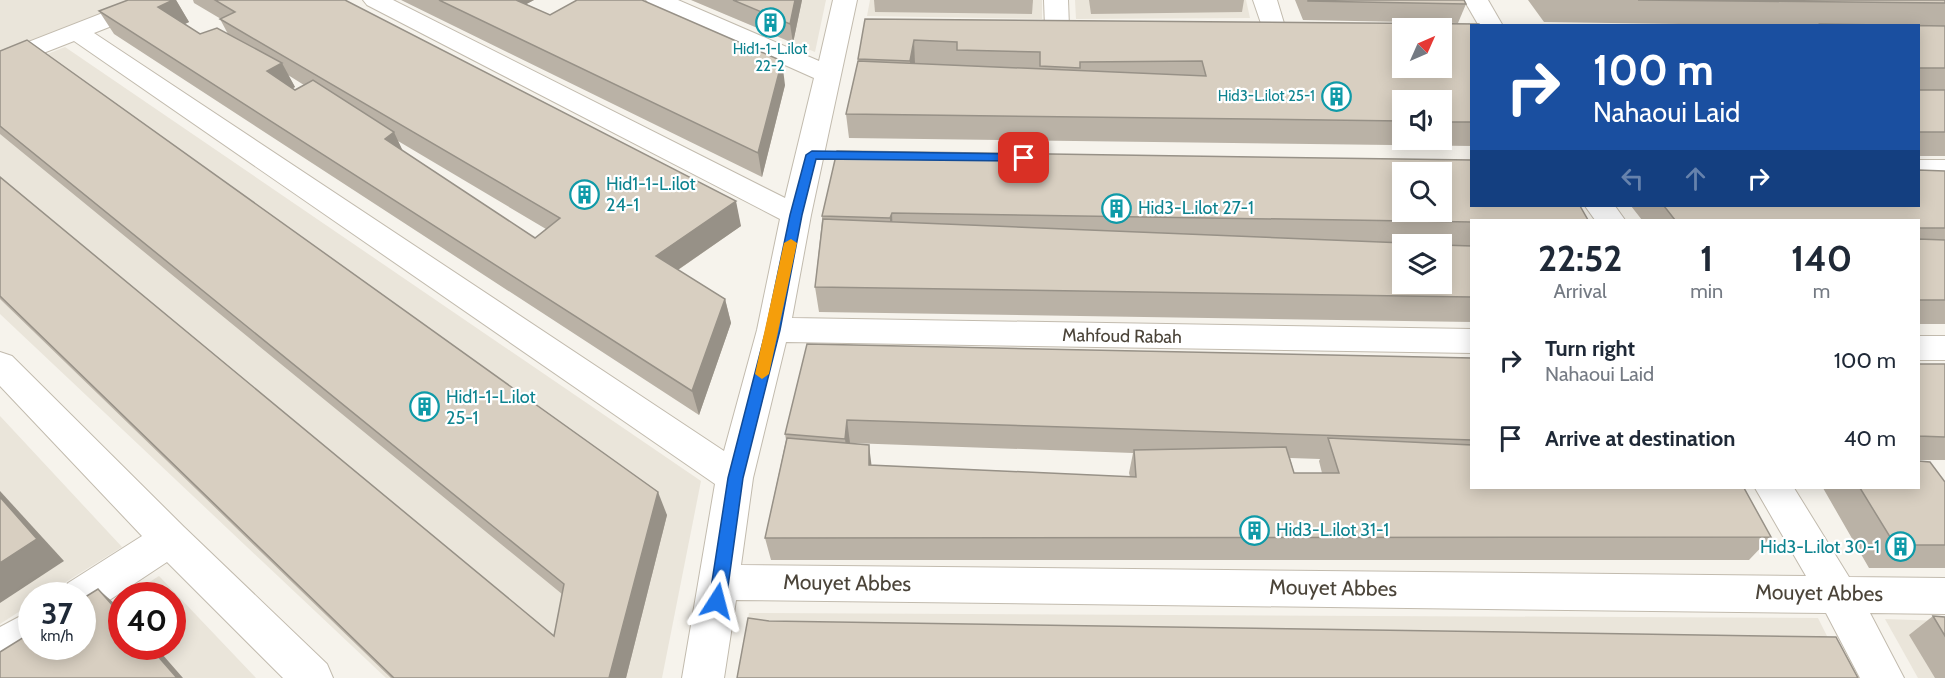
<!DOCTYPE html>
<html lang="en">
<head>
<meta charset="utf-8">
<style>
  :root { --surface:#fff; --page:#f2f2f3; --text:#1f2937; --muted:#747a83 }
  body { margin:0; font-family:Cabin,sans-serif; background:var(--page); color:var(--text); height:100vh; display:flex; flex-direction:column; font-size:22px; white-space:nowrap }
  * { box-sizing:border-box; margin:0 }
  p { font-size:20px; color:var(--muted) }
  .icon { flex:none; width:33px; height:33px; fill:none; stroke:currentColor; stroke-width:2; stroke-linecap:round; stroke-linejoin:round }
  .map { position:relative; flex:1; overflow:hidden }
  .details { position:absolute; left:1470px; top:219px; width:450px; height:270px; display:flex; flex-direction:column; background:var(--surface); border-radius:0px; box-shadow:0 3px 15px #0003 }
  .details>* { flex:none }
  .hud { position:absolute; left:1470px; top:24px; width:450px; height:183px; border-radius:0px; box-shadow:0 3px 15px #0003; background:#1a4fa0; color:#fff; overflow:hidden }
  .needle { width:39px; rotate:45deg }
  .fabs { position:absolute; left:1392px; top:18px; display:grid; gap:12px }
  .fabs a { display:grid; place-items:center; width:60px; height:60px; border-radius:0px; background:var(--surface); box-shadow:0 3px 15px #0003; font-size:30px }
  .speed { position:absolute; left:18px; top:582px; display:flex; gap:12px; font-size:30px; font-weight:700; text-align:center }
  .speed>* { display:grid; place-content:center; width:78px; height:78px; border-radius:50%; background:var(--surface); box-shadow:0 3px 15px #0003; line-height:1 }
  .speed small { font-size:15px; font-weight:400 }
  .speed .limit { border:9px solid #d22; background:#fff; color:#111 }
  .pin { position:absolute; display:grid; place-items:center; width:51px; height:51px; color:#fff; margin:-26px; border-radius:12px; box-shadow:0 3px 9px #0006 }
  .me { position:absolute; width:66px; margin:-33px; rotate:9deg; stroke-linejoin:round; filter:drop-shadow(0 0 4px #0008) }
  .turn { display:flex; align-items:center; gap:21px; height:126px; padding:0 24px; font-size:27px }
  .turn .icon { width:78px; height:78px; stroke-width:2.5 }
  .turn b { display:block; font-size:42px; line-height:51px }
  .lanes { display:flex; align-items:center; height:57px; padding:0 24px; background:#0003; justify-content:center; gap:30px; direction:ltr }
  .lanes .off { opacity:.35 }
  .eta { display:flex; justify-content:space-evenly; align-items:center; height:102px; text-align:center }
  .eta b { font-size:36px; font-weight:700; line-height:42px }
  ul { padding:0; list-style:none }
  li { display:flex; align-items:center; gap:18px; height:78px; padding:0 24px }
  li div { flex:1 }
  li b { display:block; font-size:22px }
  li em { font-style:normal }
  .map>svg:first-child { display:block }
</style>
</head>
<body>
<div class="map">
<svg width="1945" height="678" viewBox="0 0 1945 678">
  <rect width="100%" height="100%" fill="#f6f3ec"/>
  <g fill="#eae5da">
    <path d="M0,0H141L0,55Z"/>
    <path d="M691,0H826L815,52Z"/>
    <path d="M870,0H1042V19L867,16Z"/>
    <path d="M1075,0H1246L1250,18L1076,19Z"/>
    <path d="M65,47L701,481L662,678H386L0,314V73Z"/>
    <path d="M0,416L122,547L45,595L32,596L31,604L0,624Z"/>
    <path d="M159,576L256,678H3L82,646L83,626L121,600L122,646H172V596L129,595Z"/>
    <path d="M749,613L1818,618L1848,678H737Z"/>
    <path d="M1885,619L1945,621V678H1918Z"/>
  </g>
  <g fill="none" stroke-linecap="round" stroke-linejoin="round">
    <defs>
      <g id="minor">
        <path d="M136,0H169L165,5L94,33L724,451L757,330L780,219L367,5L363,0H393L785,198L814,78L650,5L646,0H678L819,61L833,0H857L811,215L792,318L1472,329V353L786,342L753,478L741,565L1806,576L1755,488H1794L1849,577L1945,578V614L1870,613L1904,678H1860L1826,613L736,600L724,678H682L715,484L74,41L0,70V53Z"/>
        <path d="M1044,0H1068L1069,27L1066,32L1057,34L1048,32L1045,27Z"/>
        <path d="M1253,0H1277L1286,30L1283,35L1274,37L1265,35Z"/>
        <path d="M1464,0H1488L1503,26H1479Z"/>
        <rect x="1918" y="160" width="27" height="18"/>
        <path d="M1585,206H1615L1625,220H1595Z"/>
        <rect x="1918" y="336" width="27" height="24"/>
        <path d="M0,352L12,356L184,527L327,664L333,678H283L167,562L96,609L82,614V596H62L68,583L142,536L0,386Z"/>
        <path d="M32,610V646H40L15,664L0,669V627Z"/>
      </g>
    </defs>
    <use href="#minor" stroke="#c2bbae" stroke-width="2"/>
    <use href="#minor" fill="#fff" fill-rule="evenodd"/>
  </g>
  <g fill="#bab2a6" fill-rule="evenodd">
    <path d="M128,0H176L189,22L185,24L200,34H228L220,19H221L194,3L193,0H345L741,226L678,270L725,299L731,323L699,415L114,34L99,11ZM288,75L304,85L295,90L293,88L295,87ZM398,141L546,229L535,238L403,151Z"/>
    <path d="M401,0H534L526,4L550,15L785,85L762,177Z"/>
    <path d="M691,0H802L793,43Z"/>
    <path d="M874,0H1033L1032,14L875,12Z"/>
    <path d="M1089,0H1244L1242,12L1091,14Z"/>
    <path d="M1295,0H1464L1466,4L1458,23L1303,20Z"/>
    <path d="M1528,0H1945V156H1918V26H1820L1544,22Z"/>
    <path d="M865,19L1472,26V146L849,138L846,114L858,61ZM1402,100H1442V140H1402Z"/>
    <path d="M0,51L667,515L626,678H391L0,299V177L554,636L562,594L0,134Z"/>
    <path d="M837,151L1472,220V322L819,312L815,287L822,220V216ZM1402,244H1442V284Z"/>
    <path d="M1945,171V324H1918V220H1642L1631,206H1918Z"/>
    <path d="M807,344L1472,358V488L1771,537L1749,560H771L765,538L786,440L785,434ZM850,443L1133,453L1129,473L1130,477L871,465ZM1290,458L1320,459L1319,461L1322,473H1294Z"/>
    <rect x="1918" y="364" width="27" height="96"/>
    <path d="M1945,482V568H1869L1823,488H1918Z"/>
    <path d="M1933,616L1945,617V678H1935L1909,635Z"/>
  </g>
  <g fill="#979187">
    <path d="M173,0H176L189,22L172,30L158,7Z"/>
    <path d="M500,0H534L506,15Z"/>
    <path d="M795,0H802L793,43L790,24Z"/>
    <path d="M914,40L915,64L911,85L910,61Z"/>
    <path d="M782,61L785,85L762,177L758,153Z"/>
    <path d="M282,63L295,87L280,95L267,71Z"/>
    <path d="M394,132L405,156L385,139Z"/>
    <path d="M736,201L741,226L663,280L656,256Z"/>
    <path d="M892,213L893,237L891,242L890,218Z"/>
    <path d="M725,299L731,323L699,415L692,391Z"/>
    <path d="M847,420L850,443L848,463L845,439Z"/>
    <path d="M869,445L872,469L869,465Z"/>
    <path d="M0,491L64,561L0,603Z"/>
    <path d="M658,492L667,515L626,678H609Z"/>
    <path d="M98,589L122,610V616Z"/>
    <path d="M149,646H155L183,678H177Z"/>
  </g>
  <g fill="#d8cfc1" stroke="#979187" stroke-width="1.5" fill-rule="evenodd">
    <path d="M128,0H173L158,7L200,34L217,28L282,63L267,71L295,90L313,80L394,132L385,139L535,238L560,218L220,19L235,12L215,0H345L736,201L656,256L725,299L692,391L99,11Z"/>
    <path d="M439,0H516L550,15L577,0H642L782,61L758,153Z"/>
    <path d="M733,0H795L790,24Z"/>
    <path d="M1308,0H1464L1466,4L1308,1Z"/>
    <path d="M1638,0H1945V3Z"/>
    <path d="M865,19L1479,24L1480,26H1472V122H1442V100H1402V121L846,114L858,61L1206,76L1202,61L1080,62V68L1040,66V52L957,50V42L914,40L910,61L858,59ZM1402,28H1442V68H1402Z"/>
    <path d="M1820,24L1945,26V68H1918V26H1822Z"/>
    <path d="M1753,25L1754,26H1703Z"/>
    <path d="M27,40L658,492L609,678H394L0,296V177L554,636L564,584L0,126V51Z"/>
    <rect x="1918" y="90" width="27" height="42"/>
    <path d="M837,151L1472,160V206H1580L1588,220H1472V222L892,213L890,218L822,216ZM1402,172H1442V212H1402Z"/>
    <path d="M1918,170L1945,171V228H1918V220H1675L1664,206H1918Z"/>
    <path d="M823,219L1429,244H1402V284H1442V245L1472,246V297L815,287Z"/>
    <path d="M1918,239L1945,240V300H1918Z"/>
    <path d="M807,344L1472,358V440L847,420L845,439L785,434Z"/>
    <path d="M1918,364H1945V437L1918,436Z"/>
    <path d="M787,438L869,445V465L1136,477L1134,450L1286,447L1294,473H1339L1328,438L1472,445V488H1744L1771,537L765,538Z"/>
    <path d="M1918,461L1930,462L1945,482V545H1895L1860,488H1918Z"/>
    <path d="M0,497L37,539L0,563Z"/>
    <path d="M98,589L122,616V646H149L177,678H0V652L32,632V646H82V599Z"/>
    <path d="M1933,616L1945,617V636Z"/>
    <path d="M748,618L769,621L1836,637L1858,678H737Z"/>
  </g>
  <path fill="#1a73e8" stroke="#114b97" stroke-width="1.5" d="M812,151L1024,154L1030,158L1024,161L816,159L802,215L780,330L743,478L726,601L723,606L717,608L711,606L709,601L728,478L766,330L790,215L806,155Z"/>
  <path fill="#f59e0b" d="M791,239L797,243L769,374L762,379L755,374L784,243Z"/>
  <defs>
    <symbol id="building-ring" viewBox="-11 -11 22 22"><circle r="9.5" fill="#fff" stroke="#0f9aa8" stroke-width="1.5"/><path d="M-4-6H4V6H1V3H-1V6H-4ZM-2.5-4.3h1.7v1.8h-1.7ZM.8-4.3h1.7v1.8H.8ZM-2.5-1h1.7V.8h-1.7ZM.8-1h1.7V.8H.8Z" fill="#0f9aa8"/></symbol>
  </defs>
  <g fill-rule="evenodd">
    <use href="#building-ring" x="754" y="6" width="33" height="33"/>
    <use href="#building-ring" x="1320" y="80" width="33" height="33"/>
    <use href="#building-ring" x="568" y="178" width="33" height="33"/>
    <use href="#building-ring" x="1100" y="192" width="33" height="33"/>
    <use href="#building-ring" x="408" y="390" width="33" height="33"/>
    <use href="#building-ring" x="1238" y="514" width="33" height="33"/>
    <use href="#building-ring" x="1884" y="530" width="33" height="33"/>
  </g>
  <g text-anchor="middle" stroke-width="4.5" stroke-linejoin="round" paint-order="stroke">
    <g font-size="15" fill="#0d838f" stroke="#fff">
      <text x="770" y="54">Hid1-1-L.ilot<tspan x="770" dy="17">22-2</tspan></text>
      <text x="1315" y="101" text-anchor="end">Hid3-L.ilot 25-1</text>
    </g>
    <g font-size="18" fill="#0d838f" stroke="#fff" text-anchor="start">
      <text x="606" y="190">Hid1-1-L.ilot<tspan x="606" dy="21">24-1</tspan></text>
      <text x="1138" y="214">Hid3-L.ilot 27-1</text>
      <text x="446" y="403">Hid1-1-L.ilot<tspan x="446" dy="21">25-1</tspan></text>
      <text x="1276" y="536">Hid3-L.ilot 31-1</text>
      <text x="1880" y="553" text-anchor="end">Hid3-L.ilot 30-1</text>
    </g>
    <g font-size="18" fill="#4b4439" stroke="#fff">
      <text transform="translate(1122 336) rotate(1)" y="6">Mahfoud Rabah</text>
    </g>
    <g font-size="21" fill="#4b4439" stroke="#fff">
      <text transform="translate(847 583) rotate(1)" y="7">Mouyet Abbes</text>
      <text transform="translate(1333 588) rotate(1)" y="7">Mouyet Abbes</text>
      <text transform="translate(1819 593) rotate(1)" y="7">Mouyet Abbes</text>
    </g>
  </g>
</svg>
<div class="fabs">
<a><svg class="needle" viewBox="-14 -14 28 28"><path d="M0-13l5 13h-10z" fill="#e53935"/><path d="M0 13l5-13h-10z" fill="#747a83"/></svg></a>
<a><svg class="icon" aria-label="sound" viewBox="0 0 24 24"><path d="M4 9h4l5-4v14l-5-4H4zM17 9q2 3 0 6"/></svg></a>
<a><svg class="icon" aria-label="search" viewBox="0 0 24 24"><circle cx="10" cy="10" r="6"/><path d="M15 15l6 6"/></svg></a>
<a><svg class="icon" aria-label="layers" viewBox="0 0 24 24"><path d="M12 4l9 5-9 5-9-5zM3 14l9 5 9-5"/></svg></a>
</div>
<div class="speed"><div>37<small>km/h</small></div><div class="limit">40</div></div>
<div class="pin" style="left:1024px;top:158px;background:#d93025"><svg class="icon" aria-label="arrive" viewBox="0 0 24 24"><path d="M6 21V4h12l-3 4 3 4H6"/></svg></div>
<svg class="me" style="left:717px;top:601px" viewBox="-20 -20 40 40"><path d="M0-17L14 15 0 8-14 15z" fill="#1a73e8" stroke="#fff" stroke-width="4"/></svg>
<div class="hud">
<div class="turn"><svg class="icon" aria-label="right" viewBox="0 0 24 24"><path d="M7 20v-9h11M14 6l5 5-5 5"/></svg><div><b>100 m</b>Nahaoui Laid</div></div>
<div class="lanes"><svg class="icon off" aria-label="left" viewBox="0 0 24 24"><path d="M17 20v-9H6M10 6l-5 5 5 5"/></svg><svg class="icon off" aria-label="ahead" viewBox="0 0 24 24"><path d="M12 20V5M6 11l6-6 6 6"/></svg><svg class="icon" aria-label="right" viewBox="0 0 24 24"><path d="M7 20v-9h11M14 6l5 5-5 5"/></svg></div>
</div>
<section class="details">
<div class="eta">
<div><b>22:52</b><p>Arrival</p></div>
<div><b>1</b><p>min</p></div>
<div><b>140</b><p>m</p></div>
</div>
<ul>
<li><svg class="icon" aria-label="right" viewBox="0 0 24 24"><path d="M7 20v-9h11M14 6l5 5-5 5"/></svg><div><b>Turn right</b><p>Nahaoui Laid</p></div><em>100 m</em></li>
<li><svg class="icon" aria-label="arrive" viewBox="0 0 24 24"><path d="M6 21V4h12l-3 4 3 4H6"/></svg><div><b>Arrive at destination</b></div><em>40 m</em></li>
</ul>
</section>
</div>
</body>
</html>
